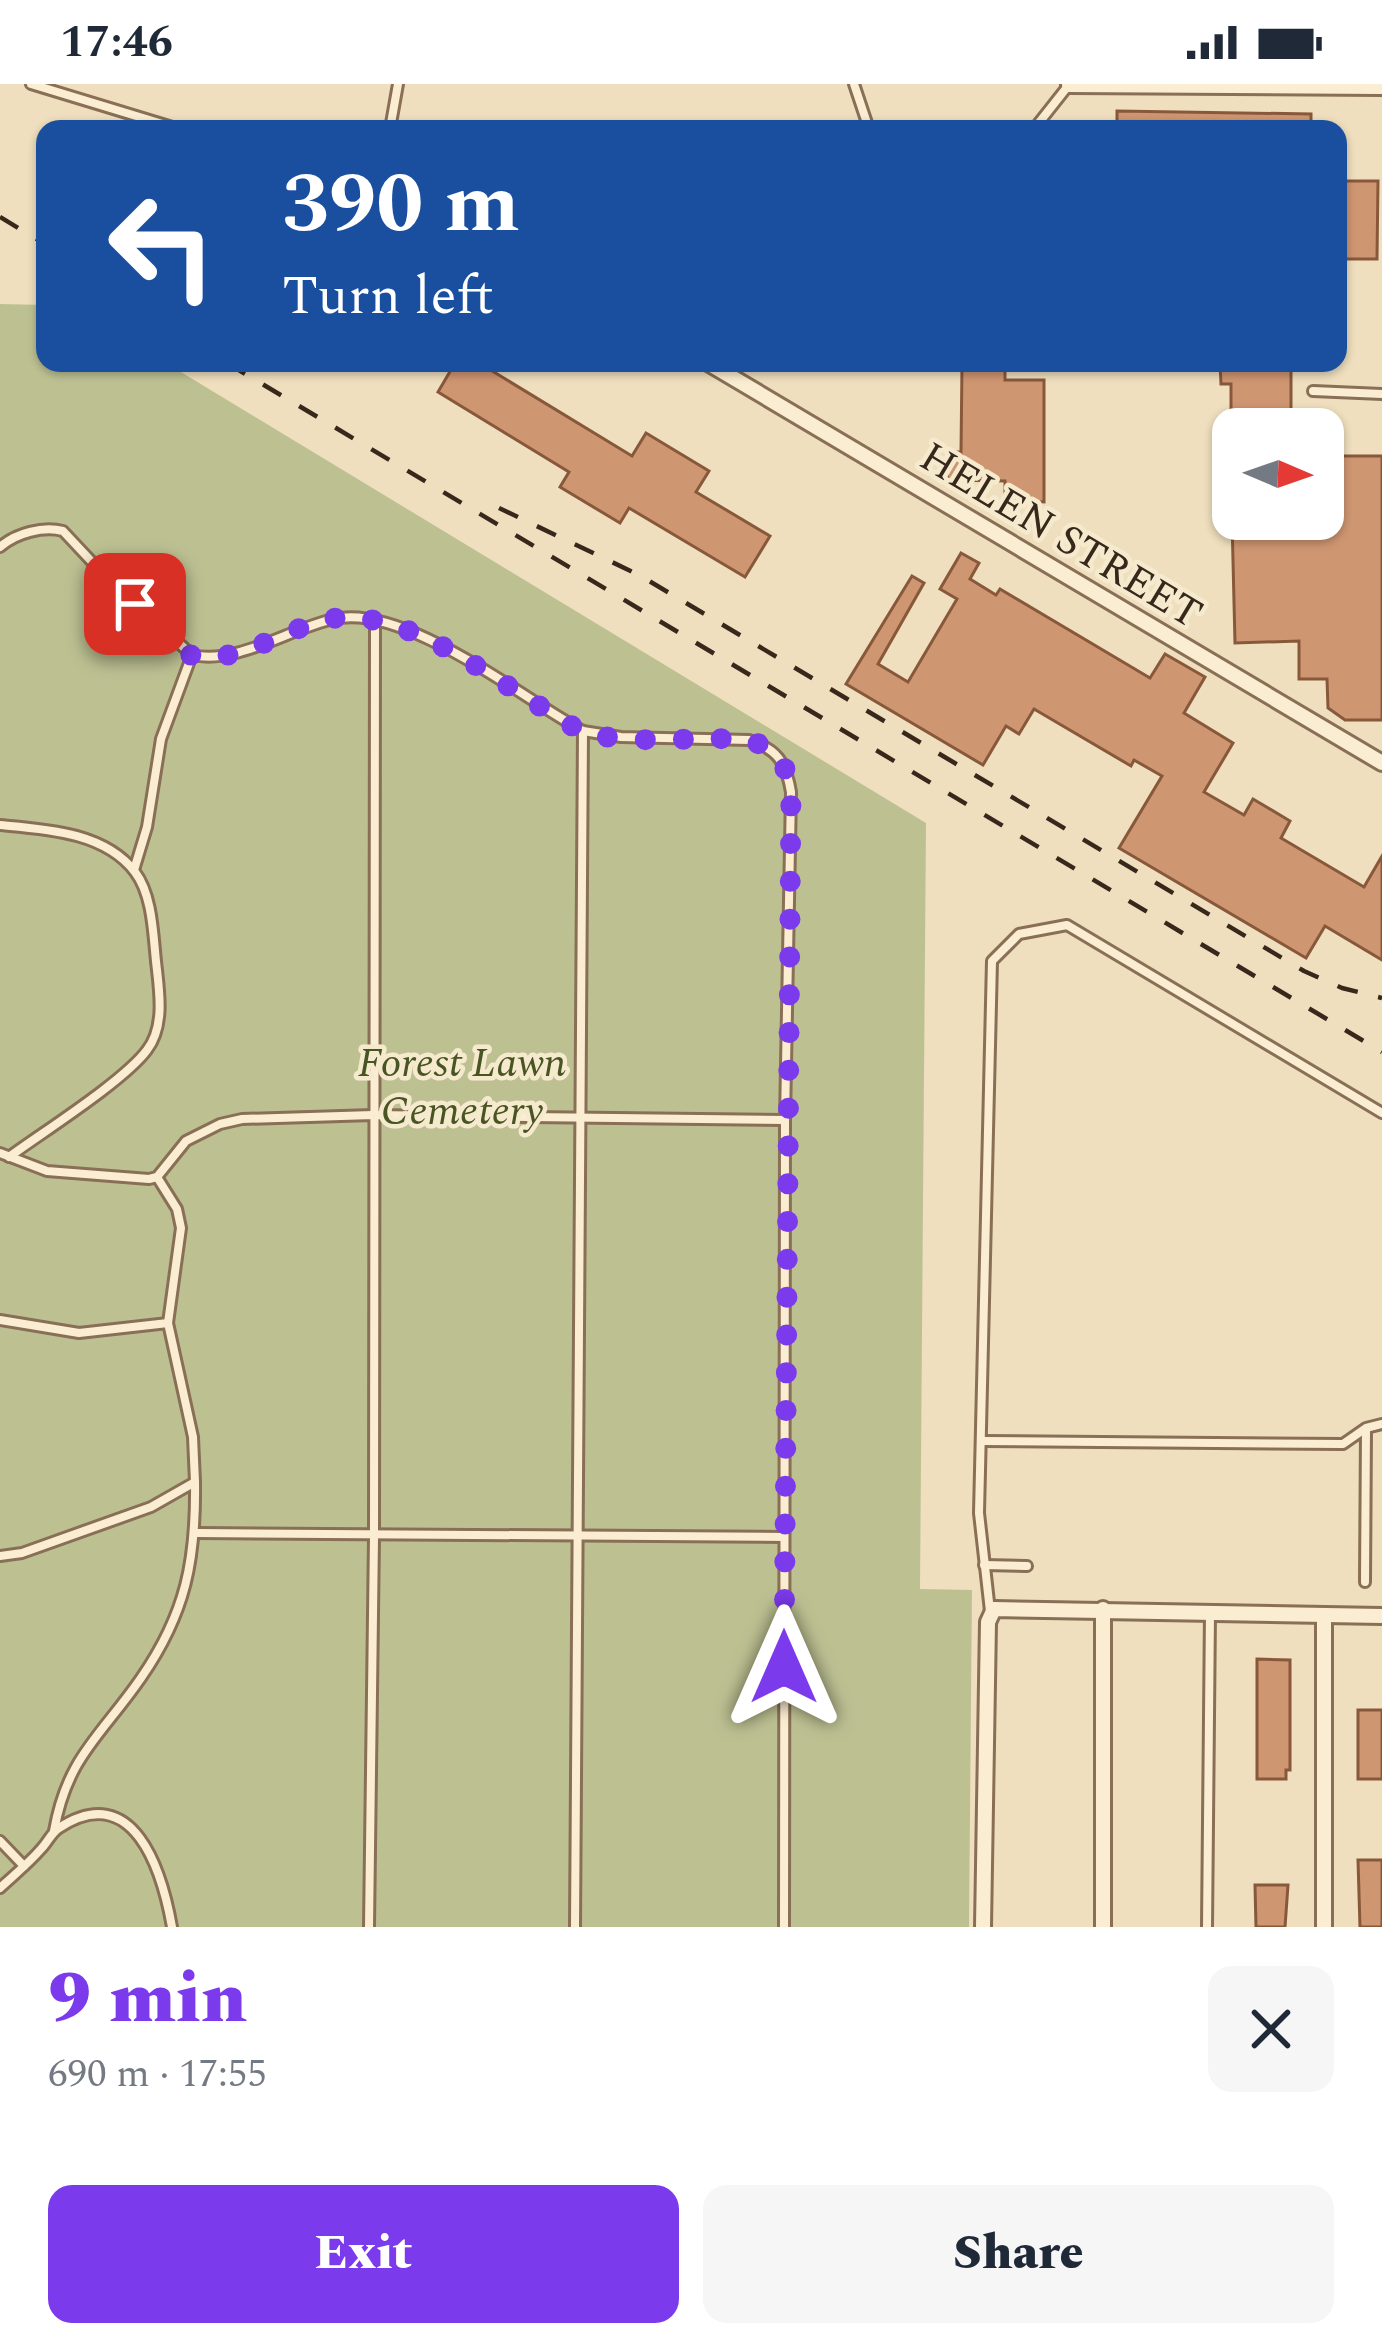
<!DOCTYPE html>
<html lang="en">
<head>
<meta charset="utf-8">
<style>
  :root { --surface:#fff; --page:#f6f6f7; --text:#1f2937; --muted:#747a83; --accent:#7c3aed }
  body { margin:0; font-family:Spectral,serif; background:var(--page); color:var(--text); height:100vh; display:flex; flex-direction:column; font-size:45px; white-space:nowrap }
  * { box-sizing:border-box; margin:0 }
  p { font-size:39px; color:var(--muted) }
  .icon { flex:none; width:66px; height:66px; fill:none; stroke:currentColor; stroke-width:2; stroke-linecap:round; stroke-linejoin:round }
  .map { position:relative; height:1843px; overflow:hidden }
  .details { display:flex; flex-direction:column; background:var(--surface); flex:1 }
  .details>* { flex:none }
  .banner { position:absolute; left:36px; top:36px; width:1311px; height:252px; border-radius:24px; box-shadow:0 3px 9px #0004; background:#1a4fa0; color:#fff; overflow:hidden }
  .needle { width:78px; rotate:92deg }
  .fabs { position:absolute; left:1212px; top:324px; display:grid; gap:24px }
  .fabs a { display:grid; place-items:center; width:132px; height:132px; border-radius:24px; background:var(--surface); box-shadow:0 3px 9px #0004; font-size:60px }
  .pin { position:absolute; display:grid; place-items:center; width:102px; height:102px; color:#fff; margin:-51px; border-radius:24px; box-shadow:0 6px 18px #0006 }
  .me { position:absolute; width:132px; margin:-66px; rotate:0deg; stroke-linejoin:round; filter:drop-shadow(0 0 9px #0008) }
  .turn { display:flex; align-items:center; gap:42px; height:252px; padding:0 48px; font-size:54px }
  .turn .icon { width:156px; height:156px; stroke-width:2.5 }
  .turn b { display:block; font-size:84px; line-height:102px }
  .round { display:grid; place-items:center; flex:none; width:126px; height:126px; border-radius:24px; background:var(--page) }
  .headline { display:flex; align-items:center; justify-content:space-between; height:204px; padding:0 48px }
  h1 { font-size:72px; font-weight:800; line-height:90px; color:var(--accent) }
  .action { display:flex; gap:24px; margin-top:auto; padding:24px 48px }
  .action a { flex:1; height:138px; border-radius:24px; background:var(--accent); color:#fff; font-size:48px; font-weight:800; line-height:138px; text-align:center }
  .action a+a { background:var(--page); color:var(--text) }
  .status { display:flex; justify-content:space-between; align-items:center; height:84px; padding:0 60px; background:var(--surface); direction:ltr }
  .status svg { height:33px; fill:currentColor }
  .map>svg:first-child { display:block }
</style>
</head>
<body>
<div class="status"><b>17:46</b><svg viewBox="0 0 49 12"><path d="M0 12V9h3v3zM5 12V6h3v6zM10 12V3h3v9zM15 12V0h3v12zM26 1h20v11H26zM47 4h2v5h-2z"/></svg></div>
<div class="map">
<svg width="1382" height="1843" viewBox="0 0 1382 1843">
  <rect width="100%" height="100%" fill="#efdfbe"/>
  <path fill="#bdc192" d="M0,220L45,221V279H166L926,739L920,1505L972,1506L969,1843H0Z"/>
  <g fill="#cf9672" stroke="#88583b" stroke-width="3">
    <path d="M1117,27L1311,30V45H1117Z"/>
    <path d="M1338,97H1378L1377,175H1338Z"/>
    <path d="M455,279H479L632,372L646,349L709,387L696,408L770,452L745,493L629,424L620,439L560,403L569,388L438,308Z"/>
    <path d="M1220,279H1291V345H1231V300H1221Z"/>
    <path d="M962,281H1005V296H1044V418L1005,416V397L947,396L948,368H961Z"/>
    <path d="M1323,372H1382V636H1345L1328,624L1327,595H1299V557L1235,559L1232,435H1323Z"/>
    <path d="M961,469L979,479L970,495L996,511L1000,505L1150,594L1165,570L1205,593L1184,629L1233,659L1204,708L1244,731L1253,715L1290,737L1281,754L1364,803L1382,772V876L1325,842L1306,874L1119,764L1162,692L1134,676L1131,682L1034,625L1019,650L1006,642L983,681L846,600L912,492L924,499L878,580L908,598L957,515L940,505Z"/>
    <path d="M1257,1575L1290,1576V1686H1286V1695H1257Z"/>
    <rect x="1358" y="1626" width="24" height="69"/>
    <path d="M1358,1776H1382V1843H1360Z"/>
    <path d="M1255,1801H1288L1285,1843H1256Z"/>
  </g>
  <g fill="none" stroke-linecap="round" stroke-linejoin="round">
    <defs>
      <g id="lane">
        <path d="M31,0L179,45"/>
        <path d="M854,0L869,45"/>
        <path d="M390,45L398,0"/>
        <path d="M1034,45L1068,2"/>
        <path d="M1313,307L1382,310"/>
        <path d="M0,463C16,449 43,442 63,447L108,495L192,571C238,581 290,544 334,535C404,519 522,614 583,647L575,1843"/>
        <path d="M583,647L621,653L749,656C777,665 786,678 791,708L785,1036L784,1843"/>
        <path d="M0,741C45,745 105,748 135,788C154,813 153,856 157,886C160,912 164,944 147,966C124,997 43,1048 9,1073"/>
        <path d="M134,786L147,743L161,655L192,571"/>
        <path d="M0,1069L47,1087L149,1095L157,1093L186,1057L220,1040L242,1035L373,1031L785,1036"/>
        <path d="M0,1236L79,1249L168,1239"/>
        <path d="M983,1357L1343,1360L1366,1344L1382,1340"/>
        <path d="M197,1449L784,1453"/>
        <path d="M0,1472L22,1469L151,1423L195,1398L193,1353L168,1239L181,1144L177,1125L157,1093"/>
        <path d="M984,1481L1027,1482"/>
        <path d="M1365,1498L1366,1346"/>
        <path d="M990,1527L979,1429L992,877L1019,850L1067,841L1382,1029"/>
        <path d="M54,1747C67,1673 101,1652 141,1594C186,1529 196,1476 195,1399"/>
        <path d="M0,1757L24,1782"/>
        <path d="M0,1804C14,1791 29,1779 41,1765C48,1758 51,1749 59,1744C134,1695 162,1787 172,1843"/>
        <path d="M369,1843L374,1453L375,537"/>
        <path d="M1207,1843L1210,1528"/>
      </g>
      <g id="street">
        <path d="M1069,1L1382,3"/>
        <path d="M708,279L1382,679"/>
        <path d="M983,1843L988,1538L994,1525L1382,1532"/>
        <path d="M1103,1843V1525"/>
        <path d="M1324,1843V1532"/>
      </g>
    </defs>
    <use href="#lane" stroke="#886f56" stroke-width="14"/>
    <use href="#street" stroke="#886f56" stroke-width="20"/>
    <use href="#lane" stroke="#faedd1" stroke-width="8"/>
    <use href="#street" stroke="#faedd1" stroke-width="14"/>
    <g stroke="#37281b" stroke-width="4.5" stroke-dasharray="21 21" stroke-linecap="butt">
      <path d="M0,133L45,160"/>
      <path d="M227,279L1382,968"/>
      <path d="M499,424L639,491L1304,887L1342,904L1382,914"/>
    </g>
  </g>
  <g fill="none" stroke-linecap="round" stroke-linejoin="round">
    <path stroke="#7c3aed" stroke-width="21" stroke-dasharray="0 37.8" d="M135,520L192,572C250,583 304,525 362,534C422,543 476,582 527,614C545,625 563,639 583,647C624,663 701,651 748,656C777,665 786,678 791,707L784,1583"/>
  </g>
  <g text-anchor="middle" stroke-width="9" stroke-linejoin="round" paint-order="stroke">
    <g font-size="42" fill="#37281b" stroke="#f6eace">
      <text transform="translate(1062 450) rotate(31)" y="15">HELEN STREET</text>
    </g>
    <g font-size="42" font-style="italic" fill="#485421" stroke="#f6eace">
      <text x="462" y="992">Forest Lawn<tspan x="462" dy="48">Cemetery</tspan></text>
    </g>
  </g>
</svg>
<div class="fabs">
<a><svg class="needle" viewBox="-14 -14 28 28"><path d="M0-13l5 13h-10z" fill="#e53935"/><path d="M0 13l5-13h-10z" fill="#747a83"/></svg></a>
</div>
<div class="pin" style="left:135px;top:520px;background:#d93025"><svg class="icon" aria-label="arrive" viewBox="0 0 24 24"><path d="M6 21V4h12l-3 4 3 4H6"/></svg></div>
<svg class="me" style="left:784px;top:1583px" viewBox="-20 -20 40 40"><path d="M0-17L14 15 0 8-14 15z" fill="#7c3aed" stroke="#fff" stroke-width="4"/></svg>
<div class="banner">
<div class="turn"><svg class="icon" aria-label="left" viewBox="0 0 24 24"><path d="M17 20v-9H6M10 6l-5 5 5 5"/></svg><div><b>390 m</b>Turn left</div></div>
</div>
</div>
<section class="details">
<div class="headline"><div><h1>9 min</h1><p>690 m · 17:55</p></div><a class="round"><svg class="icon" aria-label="close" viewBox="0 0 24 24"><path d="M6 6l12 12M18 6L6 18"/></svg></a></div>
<div class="action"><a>Exit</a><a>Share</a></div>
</section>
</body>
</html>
